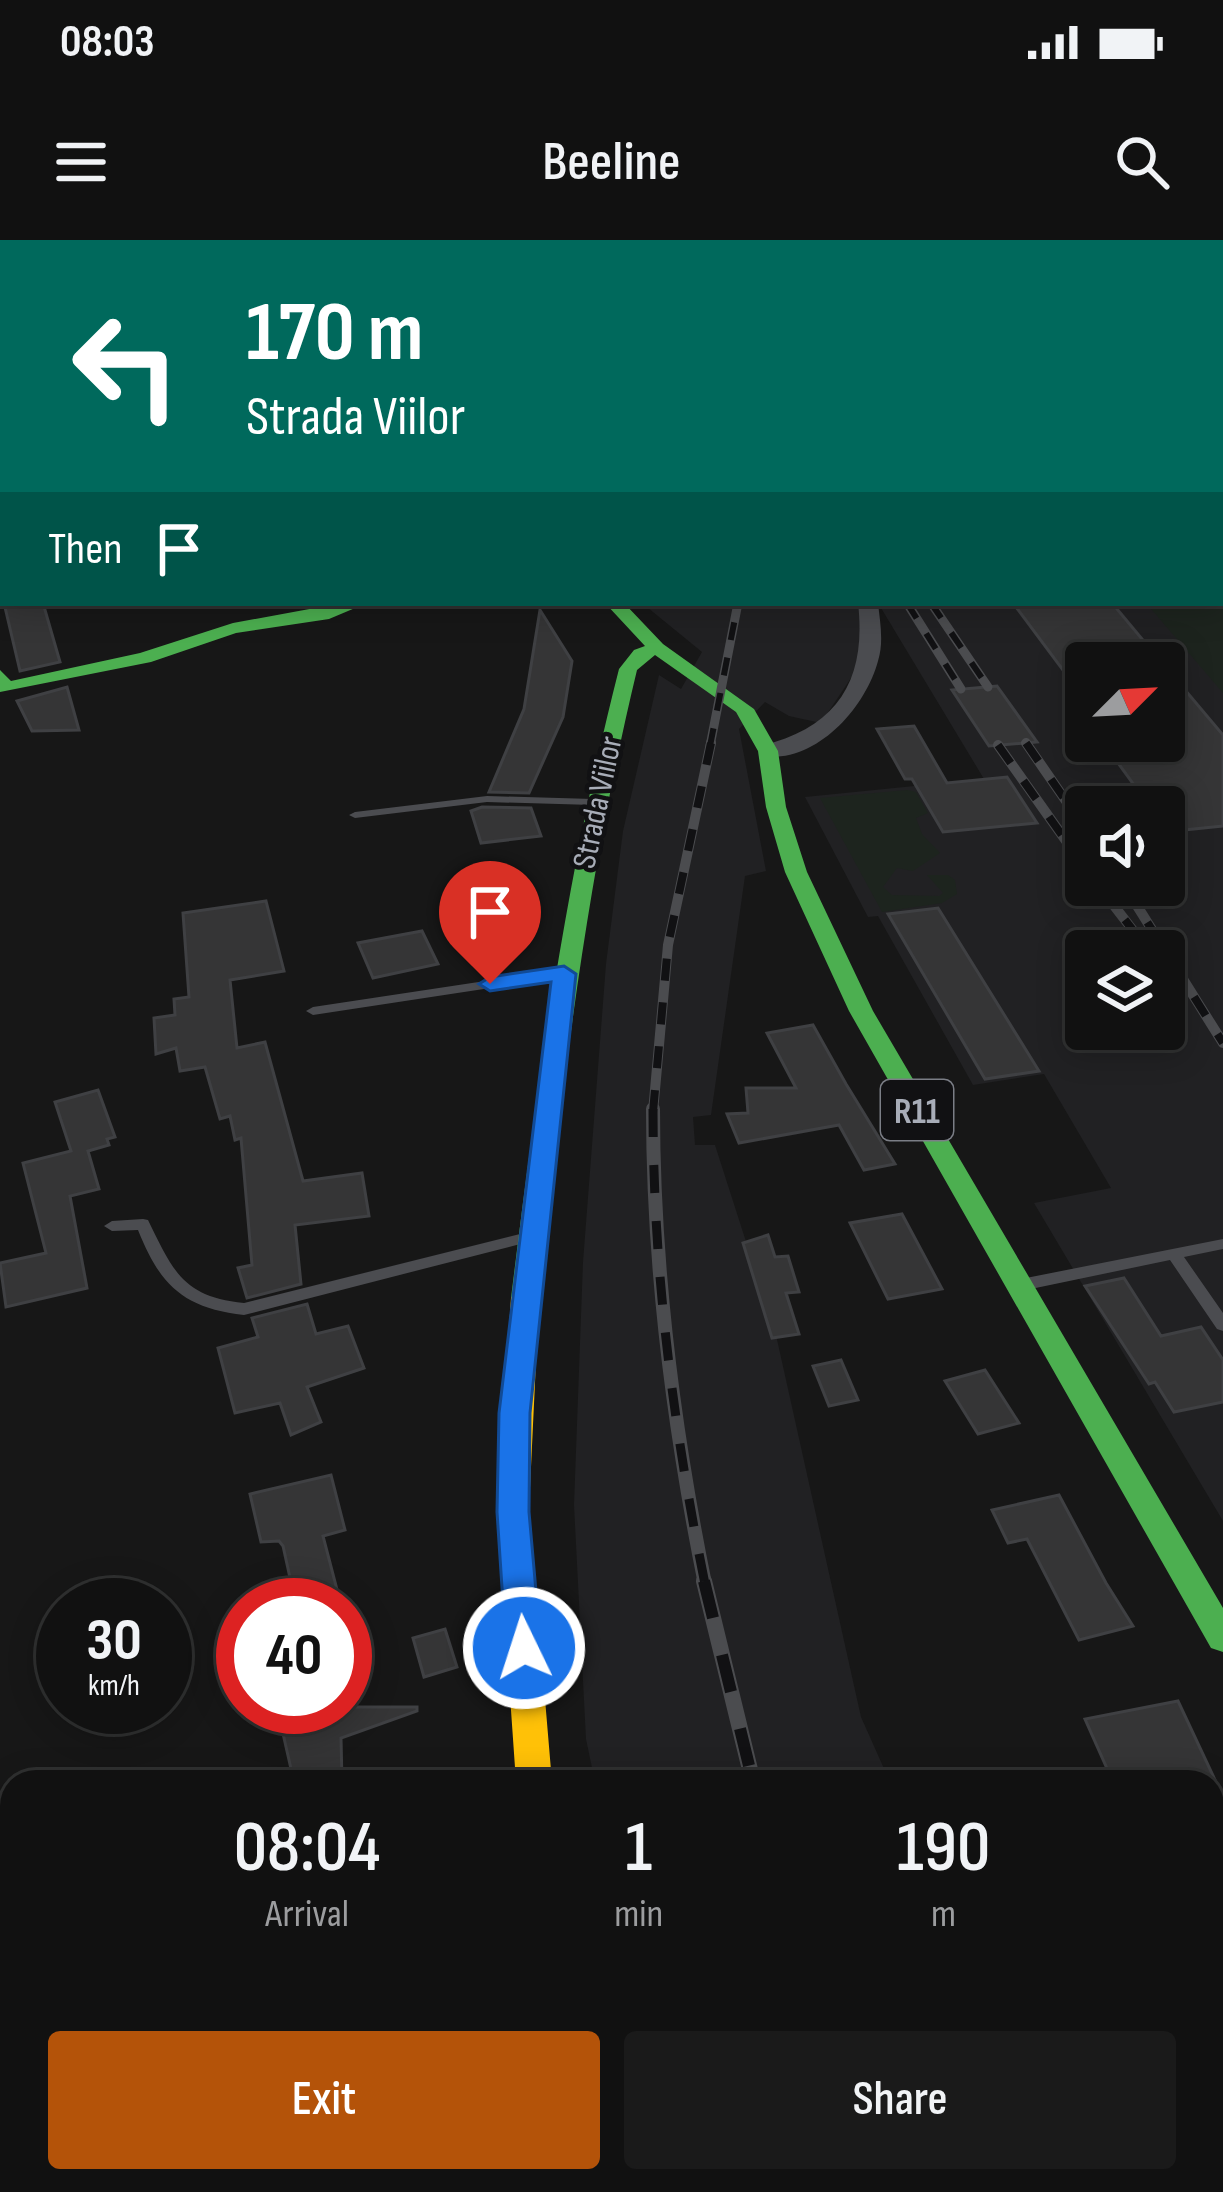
<!DOCTYPE html>
<html lang="en">
<head>
<meta charset="utf-8">
<style>
  :root { --surface:#111; --page:#1a1a1a; --text:#f1f3f6; --muted:#9c9d9f; --line:#303131; --accent:#b45309 }
  body { margin:0; font-family:"Sofia Sans Condensed",sans-serif; background:var(--page); color:var(--text); height:100vh; display:flex; flex-direction:column; font-size:45px; white-space:nowrap }
  * { box-sizing:border-box; margin:0 }
  p { font-size:39px; color:var(--muted) }
  .icon { flex:none; width:66px; height:66px; fill:none; stroke:currentColor; stroke-width:2; stroke-linecap:round; stroke-linejoin:round }
  .map { position:relative; flex:1; overflow:hidden }
  .side { position:absolute; left:0px; top:1530px; width:1224px; height:423px; display:flex; flex-direction:column; background:var(--surface); border-radius:36px 36px 0 0; box-shadow:0 6px 30px #0003,0 0 0 3px var(--line) }
  .side>* { flex:none }
  .top-card { position:absolute; left:0px; top:0px; width:1224px; height:366px; box-shadow:0 6px 30px #0003,0 0 0 3px var(--line); background:#00695c; color:#fff; overflow:hidden }
  .needle { width:78px; rotate:66deg }
  .buttons { position:absolute; left:1065px; top:402px; display:grid; gap:24px }
  .buttons a { display:grid; place-items:center; width:120px; height:120px; border-radius:12px; background:var(--surface); box-shadow:0 6px 30px #0003,0 0 0 3px var(--line); font-size:60px }
  .speed { position:absolute; left:36px; top:1338px; display:flex; gap:24px; font-size:60px; font-weight:700; text-align:center }
  .speed>* { display:grid; place-content:center; width:156px; height:156px; border-radius:50%; background:var(--surface); box-shadow:0 6px 30px #0003,0 0 0 3px var(--line); line-height:1 }
  .speed small { font-size:30px; font-weight:400 }
  .speed .limit { border:18px solid #d22; background:#fff; color:#111 }
  .pin { position:absolute; display:grid; place-items:center; width:102px; height:102px; color:#fff; margin:-123px -51px; border-radius:50% 50% 50% 0; rotate:-45deg; box-shadow:0 0 12px #0007 }
  .pin .icon { rotate:45deg }
  .me { position:absolute; width:132px; margin:-66px; rotate:356deg; stroke-linejoin:round; filter:drop-shadow(0 0 9px #0008) }
  .turn { display:flex; align-items:center; gap:42px; height:252px; padding:0 48px; font-size:54px }
  .turn .icon { width:156px; height:156px; stroke-width:2.5 }
  .turn b { display:block; font-size:84px; line-height:102px }
  .then { display:flex; align-items:center; height:114px; padding:0 48px; background:#0003; gap:24px; font-size:45px }
  .eta { display:flex; justify-content:space-evenly; align-items:center; height:204px; text-align:center }
  .eta b { font-size:72px; font-weight:600; line-height:84px }
  .button { display:flex; gap:24px; margin-top:auto; padding:24px 48px }
  .button a { flex:1; height:138px; border-radius:12px; background:var(--accent); color:#fff; font-size:48px; font-weight:600; line-height:138px; text-align:center }
  .button a+a { background:var(--page); color:var(--text) }
  .status { display:flex; justify-content:space-between; align-items:center; height:84px; padding:0 60px; background:var(--surface); direction:ltr }
  .status svg { height:33px; fill:currentColor }
  header { display:flex; justify-content:space-between; align-items:center; height:156px; padding:0 48px; background:var(--surface); font-size:54px; font-weight:600 }
  .map>svg:first-child { display:block }
</style>
</head>
<body>
<div class="status"><b>08:03</b><svg viewBox="0 0 49 12"><path d="M0 12V9h3v3zM5 12V6h3v6zM10 12V3h3v9zM15 12V0h3v12zM26 1h20v11H26zM47 4h2v5h-2z"/></svg></div>
<header><svg class="icon" aria-label="menu" viewBox="0 0 24 24"><path d="M4 6h16M4 12h16M4 18h16"/></svg>Beeline<svg class="icon" aria-label="search" viewBox="0 0 24 24"><circle cx="10" cy="10" r="6"/><path d="M15 15l6 6"/></svg></header>
<div class="map">
<svg width="1223" height="1952" viewBox="0 0 1223 1952">
  <rect width="100%" height="100%" fill="#171717"/>
  <g fill="#212123" fill-rule="evenodd">
    <path d="M732,0H1223V220L1221,3Z"/>
    <path d="M1221,329H1223V1281L1034,963L1111,948L1044,834L973,845L878,676L868,677L805,557L984,539L878,363H1221ZM1086,423H1164V501H1086ZM1086,567H1164V645H1086ZM1086,711H1164V789H1086Z"/>
    <path d="M642,363H860L861,423L821,483L789,476L765,462L739,489L766,631L745,636L711,875L693,877L695,905H715L776,1095L861,1477L890,1542H595L586,1499L574,1265L583,1022L606,724L623,591L659,435L681,449L702,412Z"/>
    <path d="M711,1941H1042L1046,1952H715Z"/>
  </g>
  <g fill="#1d241e">
    <path d="M1222,334L1223,335V453L1146,363H1221Z"/>
    <path d="M907,550L916,552L928,573L916,578L922,594L940,613L913,631L897,628L883,647L892,655L939,656L943,653L927,635H948L955,640L957,654L942,663L882,672L820,558Z"/>
  </g>
  <g fill="#353536" stroke="#3f4043" stroke-width="3">
    <path d="M4,363H43L60,422L20,431Z"/>
    <path d="M1013,363H1112L1162,423H1086V461Z"/>
    <path d="M540,370L572,421L563,477L529,553L489,552L524,469Z"/>
    <path d="M1164,425L1223,495V586L1164,592V567H1150L1118,523L1132,521L1116,501H1164Z"/>
    <path d="M997,446L1037,502L989,506L952,450Z"/>
    <path d="M67,447L79,490L32,491L17,461Z"/>
    <path d="M914,486L947,543L1007,537L1037,583L943,592L912,539H905L877,489Z"/>
    <path d="M482,567L531,568L541,596L481,603L471,571Z"/>
    <path d="M266,661L284,731L230,740L237,808L265,802L303,941L362,933L369,976L295,985L301,1044L247,1058L238,1028L252,1025L241,898L235,900L230,876L220,879L205,827L180,831L176,808L156,814L154,778L175,775L174,759L189,757L183,673Z"/>
    <path d="M938,668L1039,831L985,839L888,674Z"/>
    <path d="M422,691L438,724L373,738L358,703Z"/>
    <path d="M813,785L846,844L895,924L864,930L839,885L739,903L727,874L748,873L746,848H796L767,793Z"/>
    <path d="M98,850L115,897L107,899L109,905L88,911L99,949L70,956L87,1048L6,1067L0,1023L46,1013L23,923L71,911L55,862Z"/>
    <path d="M902,974L942,1049L888,1059L850,983Z"/>
    <path d="M768,995L775,1017L788,1016L799,1052L786,1053L799,1094L772,1098L743,1003Z"/>
    <path d="M1124,1038L1161,1096L1201,1087L1223,1120V1162L1174,1172L1155,1142L1149,1144L1085,1046Z"/>
    <path d="M307,1064L316,1094L348,1086L364,1128L307,1147L321,1182L291,1195L280,1163L235,1173L218,1108L258,1097L252,1078Z"/>
    <path d="M841,1120L858,1160L829,1166L813,1126Z"/>
    <path d="M985,1130L1019,1183L978,1194L945,1141Z"/>
    <path d="M331,1235L345,1290L323,1296L341,1365H296L283,1306L279,1301L261,1302L250,1254Z"/>
    <path d="M1059,1255L1106,1343L1133,1386L1079,1400L1027,1299L1008,1303L992,1270Z"/>
    <path d="M445,1389L457,1427L424,1437L413,1398Z"/>
    <path d="M1178,1461L1216,1542H1113L1085,1479Z"/>
    <path d="M277,1467H417V1471L341,1498L342,1542H294Z"/>
  </g>
  <g fill="none" stroke-linecap="round" stroke-linejoin="round">
    <g fill="#4b4c50" fill-rule="evenodd">
      <rect x="1221" y="120" width="2" height="4"/>
      <path d="M487,556L593,559L599,562L593,565L487,562L355,578L349,575L355,572Z"/>
      <path d="M564,729L569,730L570,733L569,736L313,775L306,771L313,767Z"/>
      <path d="M143,979L148,980C173,1031 183,1057 244,1063L528,992L536,997L528,1002L244,1075C183,1068 160,1045 138,990L112,991L104,986L112,981Z"/>
      <path d="M1223,999V1009L1184,1017L1223,1073V1091L1217,1089L1170,1020L1026,1050L1020,1048L1018,1044L1020,1040L1026,1038Z"/>
    </g>
    <g fill="#4b4c50" fill-rule="evenodd">
      <path d="M147,0H161L162,3H148Z"/>
      <path d="M709,0H723L725,3H711Z"/>
      <path d="M3,53V62L0,63V54Z"/>
      <rect x="1221" y="218" width="2" height="10"/>
      <rect x="1221" y="316" width="2" height="12"/>
      <path d="M858,363H878C880,382 884,402 878,421C865,469 815,525 760,516V506C837,488 867,441 858,363Z"/>
      <path d="M8,1614L12,1616V1712L0,1707V1617Z"/>
      <path d="M26,1941H72L74,1952H28Z"/>
      <path d="M330,1941H402L398,1952H326Z"/>
      <path d="M599,1941H645L648,1952H602Z"/>
    </g>
    <g fill="#4caf50" fill-rule="evenodd">
      <path d="M375,0H387L389,3H377Z"/>
      <path d="M342,363H367L329,379L236,393L151,422L0,452V430L11,441L140,413L233,383Z"/>
      <path d="M605,363H624L663,404L754,469L778,511L786,567L807,632L873,771L1223,1368V1412L1211,1408L849,771L785,632L766,567L758,511L736,472L655,415L637,430C587,637 562,847 539,1058L535,1065H515L511,1058C537,846 566,636 619,429L634,410L645,406Z"/>
    </g>
    <path fill="#ffc107" fill-rule="evenodd" d="M525,1048L535,1051L539,1058L529,1269L552,1542H516L497,1269L511,1058L515,1051Z"/>
    <defs>
      <path id="rail-far4" d="M700,0L706,3"/>
      <g id="rail-far3">
        <path d="M907,363L961,449"/>
        <path d="M931,363L988,447"/>
        <path d="M710,506L738,363"/>
      </g>
      <g id="rail-far2">
        <path d="M1026,503L1086,590"/>
        <path d="M998,505L1086,629"/>
        <path d="M1098,645L1149,711"/>
        <path d="M1124,645L1223,803"/>
        <path d="M653,872L668,705L711,503"/>
      </g>
      <path id="rail-far1" d="M653,869C653,1030 673,1186 705,1344"/>
      <g id="rail">
        <path d="M704,1341L753,1542"/>
        <path d="M880,1941L884,1952"/>
      </g>
    </defs>
    <use href="#rail-far4" stroke="#4b4c4f" stroke-width="6"/>
    <use href="#rail-far3" stroke="#4b4c4f" stroke-width="9"/>
    <use href="#rail-far2" stroke="#4b4c4f" stroke-width="10"/>
    <use href="#rail-far1" stroke="#4b4c4f" stroke-width="14"/>
    <use href="#rail" stroke="#4b4c4f" stroke-width="16"/>
    <use href="#rail-far4" stroke="#111113" stroke-width="4.5" stroke-dasharray="14" stroke-linecap="butt"/>
    <use href="#rail-far3" stroke="#111113" stroke-width="6" stroke-dasharray="18" stroke-linecap="butt"/>
    <use href="#rail-far2" stroke="#111113" stroke-width="8" stroke-dasharray="22" stroke-linecap="butt"/>
    <use href="#rail-far1" stroke="#111113" stroke-width="9" stroke-dasharray="28" stroke-linecap="butt"/>
    <use href="#rail" stroke="#111113" stroke-width="12" stroke-dasharray="38" stroke-linecap="butt"/>
  </g>
  <path fill="#1a73e8" stroke="#114b97" stroke-width="3" d="M564,726L576,734L530,1173L529,1272L541,1408L536,1419L524,1423L511,1419L506,1408L497,1272L499,1173L551,742L490,751L479,744L490,737Z"/>
  <g text-anchor="middle" stroke-width="9" stroke-linejoin="round" paint-order="stroke">
    <g font-size="33" fill="#a8adb8" stroke="#111113">
      <text transform="translate(596 562) rotate(-78)" y="12">Strada Viilor</text>
    </g>
    <rect fill="#111113" stroke="#7b7e86" stroke-width="3" x="881" y="840" width="72" height="60" rx="9"/>
    <g font-size="36" font-weight="bold" fill="#a8adb8">
      <text x="917" y="883">R11</text>
    </g>
  </g>
</svg>
<div class="buttons">
<a><svg class="needle" viewBox="-14 -14 28 28"><path d="M0-13l5 13h-10z" fill="#e53935"/><path d="M0 13l5-13h-10z" fill="#9c9d9f"/></svg></a>
<a><svg class="icon" aria-label="sound" viewBox="0 0 24 24"><path d="M4 9h4l5-4v14l-5-4H4zM17 9q2 3 0 6"/></svg></a>
<a><svg class="icon" aria-label="layers" viewBox="0 0 24 24"><path d="M12 4l9 5-9 5-9-5zM3 14l9 5 9-5"/></svg></a>
</div>
<div class="speed"><div>30<small>km/h</small></div><div class="limit">40</div></div>
<div class="pin" style="left:490px;top:744px;background:#d93025"><svg class="icon" aria-label="arrive" viewBox="0 0 24 24"><path d="M6 21V4h12l-3 4 3 4H6"/></svg></div>
<svg class="me" style="left:524px;top:1408px" viewBox="-20 -20 40 40"><circle r="17" fill="#1a73e8" stroke="#fff" stroke-width="3"/><path d="M0-11L8 9 0 5-8 9z" fill="#fff"/></svg>
<div class="top-card">
<div class="turn"><svg class="icon" aria-label="left" viewBox="0 0 24 24"><path d="M17 20v-9H6M10 6l-5 5 5 5"/></svg><div><b>170 m</b>Strada Viilor</div></div>
<div class="then">Then<svg class="icon" aria-label="arrive" viewBox="0 0 24 24"><path d="M6 21V4h12l-3 4 3 4H6"/></svg></div>
</div>
<section class="side">
<div class="eta">
<div><b>08:04</b><p>Arrival</p></div>
<div><b>1</b><p>min</p></div>
<div><b>190</b><p>m</p></div>
</div>
<div class="button"><a>Exit</a><a>Share</a></div>
</section>
</div>
</body>
</html>
